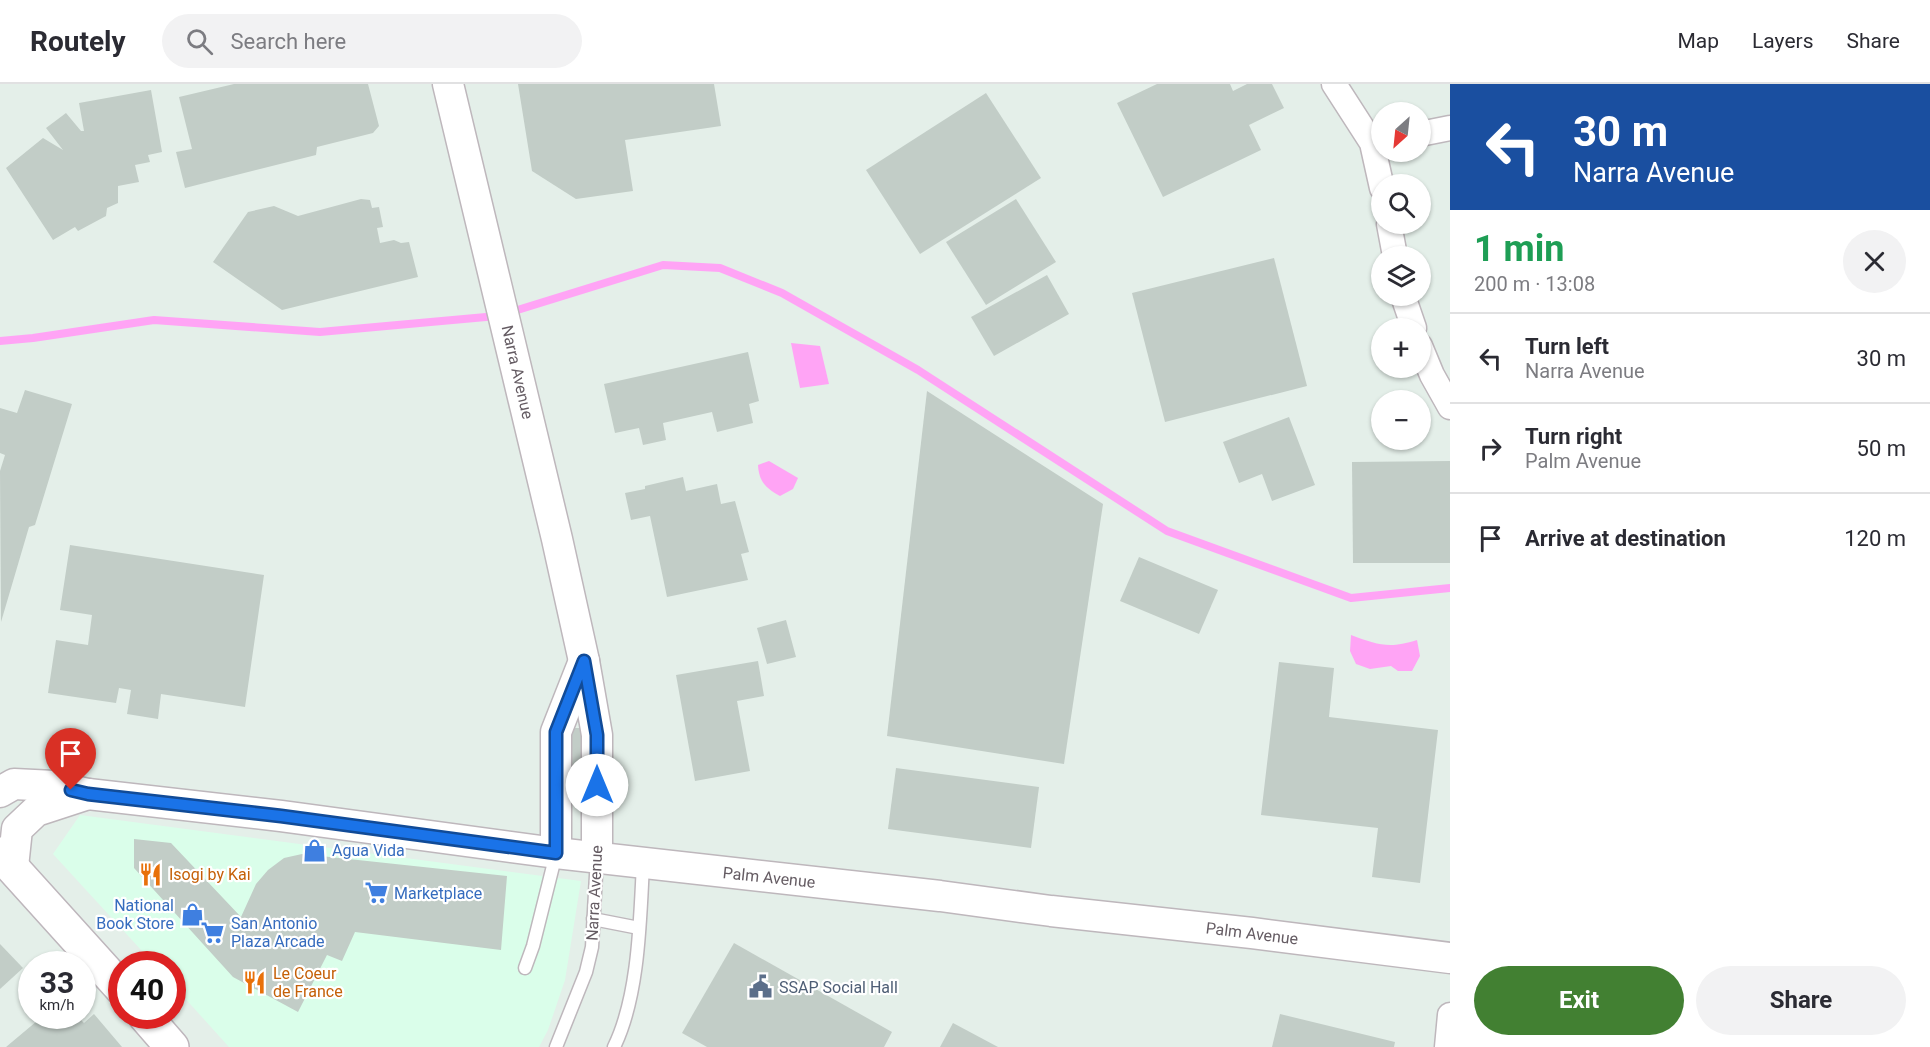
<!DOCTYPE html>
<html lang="en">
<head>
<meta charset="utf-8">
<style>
  :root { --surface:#fff; --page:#f2f2f3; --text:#2b2b33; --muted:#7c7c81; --line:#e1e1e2; --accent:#428032 }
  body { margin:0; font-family:Roboto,sans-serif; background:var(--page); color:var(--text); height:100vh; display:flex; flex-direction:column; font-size:22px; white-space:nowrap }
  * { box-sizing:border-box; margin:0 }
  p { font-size:20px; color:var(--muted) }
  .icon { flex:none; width:33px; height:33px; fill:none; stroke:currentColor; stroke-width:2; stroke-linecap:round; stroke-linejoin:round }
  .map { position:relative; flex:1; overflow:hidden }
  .side { display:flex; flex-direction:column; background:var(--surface); width:480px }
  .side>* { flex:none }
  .top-card { background:#1a4fa0; color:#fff; overflow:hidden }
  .needle { width:39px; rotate:207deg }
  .controls { position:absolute; left:1371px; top:18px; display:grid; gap:12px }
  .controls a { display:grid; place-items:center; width:60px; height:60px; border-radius:50%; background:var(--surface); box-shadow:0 2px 4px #0004; font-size:30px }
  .speed { position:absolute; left:18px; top:867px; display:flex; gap:12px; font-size:30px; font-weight:700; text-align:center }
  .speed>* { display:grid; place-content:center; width:78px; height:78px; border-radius:50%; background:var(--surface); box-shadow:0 2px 4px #0004; line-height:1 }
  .speed small { font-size:15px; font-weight:400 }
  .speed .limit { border:9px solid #d22; background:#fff; color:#111 }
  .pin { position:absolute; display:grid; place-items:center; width:51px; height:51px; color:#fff; margin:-62px -26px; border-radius:50% 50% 50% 0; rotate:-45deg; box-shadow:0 0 6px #0007 }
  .pin .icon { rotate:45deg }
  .me { position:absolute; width:66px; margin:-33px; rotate:0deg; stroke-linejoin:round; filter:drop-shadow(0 0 4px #0008) }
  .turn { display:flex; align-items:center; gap:21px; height:126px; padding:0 24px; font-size:27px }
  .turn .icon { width:78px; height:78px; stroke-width:2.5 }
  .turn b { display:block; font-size:42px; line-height:51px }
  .round { display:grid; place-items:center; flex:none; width:63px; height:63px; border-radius:32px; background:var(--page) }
  .overview { display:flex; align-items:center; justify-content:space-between; height:102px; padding:0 24px }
  h1 { font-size:36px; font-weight:700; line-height:45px; color:#1e9e55 }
  .primary-button { display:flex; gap:12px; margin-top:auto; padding:12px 24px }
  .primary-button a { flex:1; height:69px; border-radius:36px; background:var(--accent); color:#fff; font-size:24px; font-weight:700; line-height:69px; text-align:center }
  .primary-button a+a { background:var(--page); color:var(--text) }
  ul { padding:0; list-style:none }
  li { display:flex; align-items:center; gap:18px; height:90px; padding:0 24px; border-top:2px solid var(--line) }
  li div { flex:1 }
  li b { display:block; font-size:22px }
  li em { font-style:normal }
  header { display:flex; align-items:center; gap:36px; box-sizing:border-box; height:84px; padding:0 30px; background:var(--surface); border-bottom:2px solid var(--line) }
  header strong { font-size:28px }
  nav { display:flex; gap:33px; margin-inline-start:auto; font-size:21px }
  .search { width:420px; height:54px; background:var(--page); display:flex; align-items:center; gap:15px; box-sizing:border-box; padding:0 21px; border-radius:33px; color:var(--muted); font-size:22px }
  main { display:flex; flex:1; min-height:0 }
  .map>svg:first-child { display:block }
</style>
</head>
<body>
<header>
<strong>Routely</strong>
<div class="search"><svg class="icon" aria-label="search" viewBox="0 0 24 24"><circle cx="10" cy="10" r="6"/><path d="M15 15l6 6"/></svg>Search here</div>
<nav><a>Map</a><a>Layers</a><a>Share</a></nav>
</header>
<main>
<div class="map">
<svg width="1450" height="963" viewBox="0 0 1450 963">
  <rect width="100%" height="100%" fill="#e4efe9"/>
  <path fill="#dafeea" d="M80,731L581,797L565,896L548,946L539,963H229L173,901L172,880H154L53,770Z"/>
  <g fill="#ffa4f5">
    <path d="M791,259L820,262L829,300L800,304Z"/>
    <path d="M769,377L798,394L793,405L780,412C765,404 759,397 758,381Z"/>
    <path d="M1351,551C1378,561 1389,565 1417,556L1420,572L1412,587H1398L1391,582L1370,585L1356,580L1350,567Z"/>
  </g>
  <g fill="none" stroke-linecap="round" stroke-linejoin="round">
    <g stroke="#ffa4f5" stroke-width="8">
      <path d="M511,228L663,181L720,184L782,209L918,286L1167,447L1351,514L1450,504"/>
      <path d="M0,257L33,254L154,236L320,248L497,232"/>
    </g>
  </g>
  <g fill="#c2cdc7">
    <path d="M234,0H368L379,42L373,49L317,63L316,71L185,104L176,68L192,65L179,13Z"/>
    <path d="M518,0H714L721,42L625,56L633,107L576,115L532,87Z"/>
    <path d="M1157,0H1230L1233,7L1247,0H1272L1284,24L1249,41L1261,66L1163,113L1117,19Z"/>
    <path d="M151,6L162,68L148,71L150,78L135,81L139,98L118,102V119L107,124L106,132L78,147L75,143L53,156L6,84L43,54L63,66L46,44L66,29L81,47H84L79,19Z"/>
    <path d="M986,9L1041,94L920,170L866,86Z"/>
    <path d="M361,115L370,116L372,124L379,123L383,143L377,144L380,159L394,156L401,159L409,158L418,193L282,226L213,178L248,128L274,122L298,132Z"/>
    <path d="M1016,115L1056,178L986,221L946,158Z"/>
    <path d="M1274,174L1307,302L1165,338L1132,209Z"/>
    <path d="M1047,191L1069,230L994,272L971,233Z"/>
    <path d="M748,268L759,317L749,320L753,339L717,348L712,328L663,339L666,356L643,361L639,344L615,349L604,300Z"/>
    <path d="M25,306L72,320L35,441L29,443L1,538L0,387L5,371L0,369V324L17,329Z"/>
    <path d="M927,307L1103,420L1064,680L887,652Z"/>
    <path d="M1289,333L1315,401L1272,417L1262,390L1239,399L1223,358Z"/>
    <path d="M1450,377V479H1353L1352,378Z"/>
    <path d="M683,393L686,407L717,400L721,420L735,417L749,468L741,470L748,496L667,513L650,432L631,436L625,409L645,405V402Z"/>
    <path d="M70,461L264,491L245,623L161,610L158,635L127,630L131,606L119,604L116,619L48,609L56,556L88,561L92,531L60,526Z"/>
    <path d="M1139,473L1218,506L1199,550L1120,517Z"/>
    <path d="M786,536L796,573L767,580L757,544Z"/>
    <path d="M758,577L764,612L737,617L750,687L695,697L676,591Z"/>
    <path d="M1279,578L1334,584L1329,633L1438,646L1420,799L1372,793L1378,744L1261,731Z"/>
    <path d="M564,644H587V686H563Z"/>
    <path d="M896,684L1039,703L1031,764L888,745Z"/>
    <path d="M134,755L171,759L241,833L256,800L268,786L284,774L302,770L507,792L501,866L355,848L342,877L327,871L298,928L233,893L134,784Z"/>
    <path d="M734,859L892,948L884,963H707L682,949Z"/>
    <path d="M0,860L23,884L0,905Z"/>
    <path d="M94,930L122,963H6L43,932H77L84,939Z"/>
    <path d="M1280,930L1395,958L1394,963H1272Z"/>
    <path d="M953,939L998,963H940Z"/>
  </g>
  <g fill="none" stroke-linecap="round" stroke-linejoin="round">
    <defs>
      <g id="service">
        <path d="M593,835L639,844"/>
        <path d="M525,884L533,862L556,770"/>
        <path d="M556,963L586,888L592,863L597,773"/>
        <path d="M614,963C639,912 640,836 643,780"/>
      </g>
      <g id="minor">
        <path d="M1334,0L1372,59L1382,104"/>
        <path d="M1420,50L1450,44"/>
        <path d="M1389,140L1395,172"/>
        <path d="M1403,212L1414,244"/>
        <path d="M1420,262L1432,291L1450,323"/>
        <path d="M1447,963L1450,931"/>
      </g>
      <g id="tertiary">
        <path d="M448,0L557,455L584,577L597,651V773"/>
        <path d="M0,708L14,700L54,702L88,710L281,732L556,769L940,812L1051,827L1252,849L1450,874"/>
        <path d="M556,769V648L584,577"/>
        <path d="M13,783L17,745L36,727L88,710"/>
      </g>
      <g id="secondary">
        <path d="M0,770L122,905"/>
        <path d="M145,932L172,963"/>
      </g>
    </defs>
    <use href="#service" stroke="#beb7bc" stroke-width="15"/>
    <use href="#minor" stroke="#beb7bc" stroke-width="27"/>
    <use href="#tertiary" stroke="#beb7bc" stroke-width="33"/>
    <use href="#secondary" stroke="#beb6bc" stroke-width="36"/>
    <use href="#service" stroke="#fff" stroke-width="12"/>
    <use href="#minor" stroke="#fff" stroke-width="24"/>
    <use href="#tertiary" stroke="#fff" stroke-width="30"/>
    <use href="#secondary" stroke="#fff" stroke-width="33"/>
  </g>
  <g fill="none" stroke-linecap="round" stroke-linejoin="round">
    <defs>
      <path id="route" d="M71,706L88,710L281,732L556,769V648L584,577L597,651V701"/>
    </defs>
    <use href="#route" stroke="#114b97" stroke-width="15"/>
    <use href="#route" stroke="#1a73e8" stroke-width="10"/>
  </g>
  <defs>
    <symbol id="shop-bare" viewBox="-9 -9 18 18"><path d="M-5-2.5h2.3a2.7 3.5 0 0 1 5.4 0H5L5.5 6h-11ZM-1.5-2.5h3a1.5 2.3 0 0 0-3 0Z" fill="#3f7fe0" stroke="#fff" stroke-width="2.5" paint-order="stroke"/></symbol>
    <symbol id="restaurant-bare" viewBox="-9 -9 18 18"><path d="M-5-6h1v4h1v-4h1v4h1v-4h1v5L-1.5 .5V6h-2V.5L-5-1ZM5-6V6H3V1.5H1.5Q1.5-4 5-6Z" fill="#e8710a" stroke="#fff" stroke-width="2.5" paint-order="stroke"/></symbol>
    <symbol id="supermarket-bare" viewBox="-9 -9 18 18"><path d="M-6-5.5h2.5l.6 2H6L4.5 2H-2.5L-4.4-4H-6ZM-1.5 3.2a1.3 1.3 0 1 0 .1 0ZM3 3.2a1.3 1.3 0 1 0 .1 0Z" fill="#3f7fe0" stroke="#fff" stroke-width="2.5" paint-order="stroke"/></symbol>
    <symbol id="civic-bare" viewBox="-9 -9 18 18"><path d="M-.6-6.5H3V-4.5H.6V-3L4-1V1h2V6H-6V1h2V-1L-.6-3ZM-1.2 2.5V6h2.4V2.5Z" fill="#5c6f8a" stroke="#fff" stroke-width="2.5" paint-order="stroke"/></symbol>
  </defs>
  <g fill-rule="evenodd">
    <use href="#shop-bare" x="298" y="750" width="33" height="33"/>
    <use href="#restaurant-bare" x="134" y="774" width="33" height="33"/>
    <use href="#supermarket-bare" x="360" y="792" width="33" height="33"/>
    <use href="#shop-bare" x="176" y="814" width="33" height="33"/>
    <use href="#supermarket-bare" x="196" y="832" width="33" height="33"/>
    <use href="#restaurant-bare" x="238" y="882" width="33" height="33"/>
    <use href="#civic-bare" x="744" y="886" width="33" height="33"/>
  </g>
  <g text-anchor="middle" stroke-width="4.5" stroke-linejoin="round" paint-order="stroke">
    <g font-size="16" fill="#655c63" stroke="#fff">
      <text transform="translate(518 288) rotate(77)" y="6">Narra Avenue</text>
      <text transform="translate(769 793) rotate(6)" y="6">Palm Avenue</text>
      <text transform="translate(594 809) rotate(-87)" y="6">Narra Avenue</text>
      <text transform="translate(1252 849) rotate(7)" y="6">Palm Avenue</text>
    </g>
    <g font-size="16" fill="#366cbe" stroke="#fff" text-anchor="start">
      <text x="332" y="772">Agua Vida</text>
      <text x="394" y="815">Marketplace</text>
      <text x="174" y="827" text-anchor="end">National<tspan x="174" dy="18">Book Store</tspan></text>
      <text x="231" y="845">San Antonio<tspan x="231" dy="18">Plaza Arcade</tspan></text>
    </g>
    <g font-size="16" fill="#c56008" stroke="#fff" text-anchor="start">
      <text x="169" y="796">Isogi by Kai</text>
      <text x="273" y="895">Le Coeur<tspan x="273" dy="18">de France</tspan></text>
    </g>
    <g font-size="16" fill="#4e5e75" stroke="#fff" text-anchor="start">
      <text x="779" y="909">SSAP Social Hall</text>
    </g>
  </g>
</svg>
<div class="controls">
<a><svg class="needle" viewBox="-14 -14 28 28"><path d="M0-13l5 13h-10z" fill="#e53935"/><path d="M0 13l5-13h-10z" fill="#7c7c81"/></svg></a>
<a><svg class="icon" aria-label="search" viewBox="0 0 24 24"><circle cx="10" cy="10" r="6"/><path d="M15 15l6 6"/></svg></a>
<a><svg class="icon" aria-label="layers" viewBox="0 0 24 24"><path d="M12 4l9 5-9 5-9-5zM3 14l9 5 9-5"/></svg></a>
<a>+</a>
<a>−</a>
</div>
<div class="speed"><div>33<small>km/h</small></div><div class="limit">40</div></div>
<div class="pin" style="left:71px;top:706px;background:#d93025"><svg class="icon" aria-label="arrive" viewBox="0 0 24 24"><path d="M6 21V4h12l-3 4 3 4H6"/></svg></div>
<svg class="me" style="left:597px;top:701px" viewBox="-20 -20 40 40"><circle r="19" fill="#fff"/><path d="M0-13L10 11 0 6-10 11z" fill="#1a73e8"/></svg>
</div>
<section class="side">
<div class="top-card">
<div class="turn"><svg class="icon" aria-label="left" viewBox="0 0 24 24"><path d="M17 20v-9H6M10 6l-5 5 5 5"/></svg><div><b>30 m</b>Narra Avenue</div></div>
</div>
<div class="overview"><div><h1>1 min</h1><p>200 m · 13:08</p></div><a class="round"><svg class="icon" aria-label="close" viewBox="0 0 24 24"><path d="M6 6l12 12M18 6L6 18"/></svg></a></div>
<ul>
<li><svg class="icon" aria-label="left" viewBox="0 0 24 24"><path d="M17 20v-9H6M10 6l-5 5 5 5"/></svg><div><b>Turn left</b><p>Narra Avenue</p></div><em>30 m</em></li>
<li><svg class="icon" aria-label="right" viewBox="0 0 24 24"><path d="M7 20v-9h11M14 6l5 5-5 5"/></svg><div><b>Turn right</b><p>Palm Avenue</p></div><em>50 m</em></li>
<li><svg class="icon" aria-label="arrive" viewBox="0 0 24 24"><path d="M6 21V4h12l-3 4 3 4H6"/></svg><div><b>Arrive at destination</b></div><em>120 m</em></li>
</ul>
<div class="primary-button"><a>Exit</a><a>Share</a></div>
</section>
</main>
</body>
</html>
